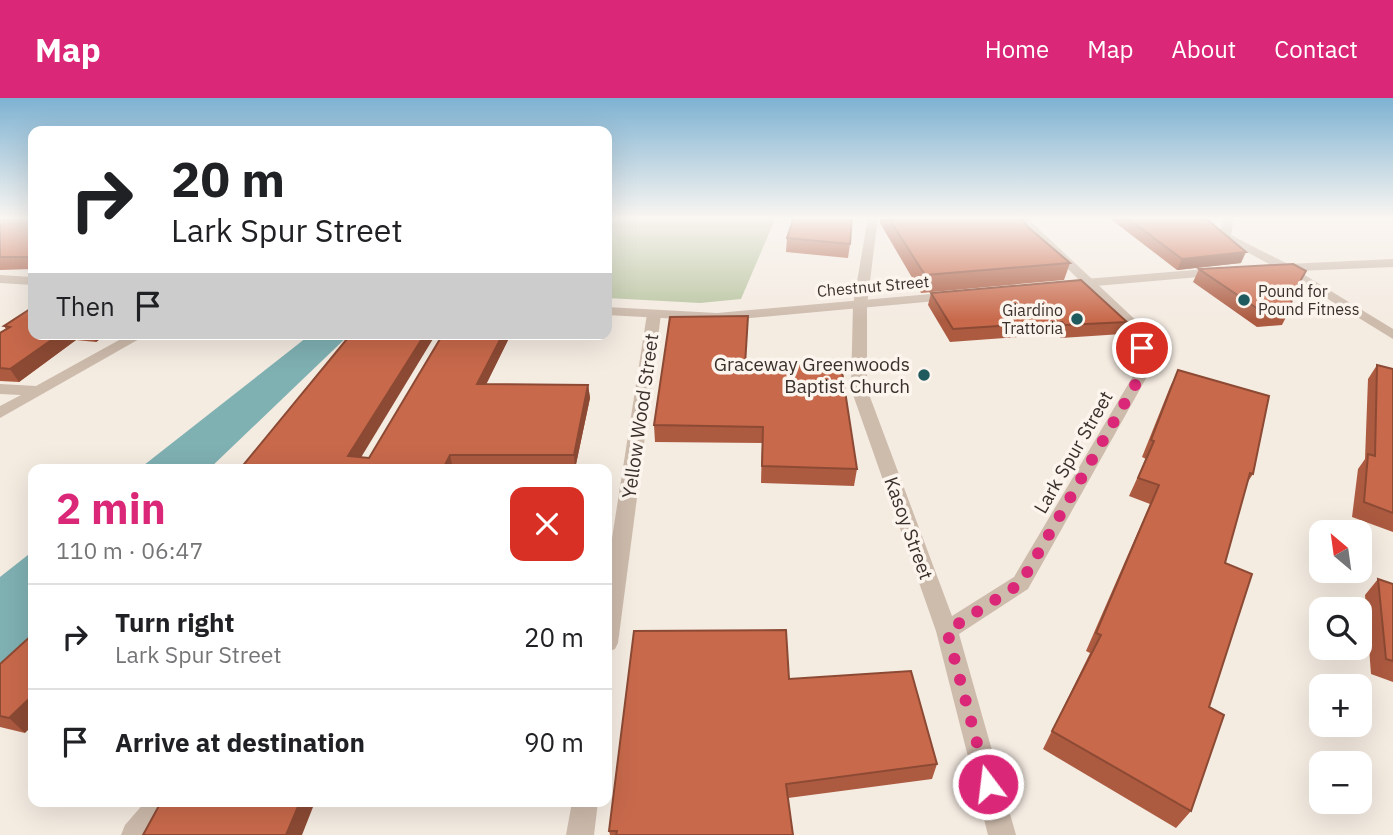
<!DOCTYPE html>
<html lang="en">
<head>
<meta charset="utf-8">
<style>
  :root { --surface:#fff; --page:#f6f6f6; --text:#202124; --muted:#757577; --line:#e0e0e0; --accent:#db2777 }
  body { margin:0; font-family:"IBM Plex Sans",sans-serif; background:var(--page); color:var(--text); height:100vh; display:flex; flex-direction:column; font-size:26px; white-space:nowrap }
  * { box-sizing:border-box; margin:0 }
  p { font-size:23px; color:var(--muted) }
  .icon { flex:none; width:38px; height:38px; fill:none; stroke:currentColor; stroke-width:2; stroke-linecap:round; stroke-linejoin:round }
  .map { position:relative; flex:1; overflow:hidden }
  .details { position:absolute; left:28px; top:366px; width:584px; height:343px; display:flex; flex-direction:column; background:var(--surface); border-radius:14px; box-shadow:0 7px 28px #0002 }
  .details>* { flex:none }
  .top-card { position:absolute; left:28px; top:28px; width:584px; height:214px; border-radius:14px; box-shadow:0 7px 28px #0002; background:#fff; color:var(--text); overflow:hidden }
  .needle { width:46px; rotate:331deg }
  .buttons { position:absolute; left:1309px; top:422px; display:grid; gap:14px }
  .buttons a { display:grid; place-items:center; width:63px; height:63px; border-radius:14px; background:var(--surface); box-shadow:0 7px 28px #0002; font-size:35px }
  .pin { position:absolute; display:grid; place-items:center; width:60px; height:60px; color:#fff; margin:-30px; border:4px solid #fff; border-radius:50%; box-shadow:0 2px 7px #0007 }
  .me { position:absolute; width:77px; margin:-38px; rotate:345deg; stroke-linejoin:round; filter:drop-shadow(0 0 5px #0008) }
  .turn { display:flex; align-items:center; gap:24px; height:147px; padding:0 28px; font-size:32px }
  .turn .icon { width:91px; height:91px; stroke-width:2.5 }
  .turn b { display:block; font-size:49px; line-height:60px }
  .then { display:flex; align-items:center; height:66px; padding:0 28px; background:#0003; gap:14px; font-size:26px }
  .round { display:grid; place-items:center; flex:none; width:74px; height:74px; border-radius:14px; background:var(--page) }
  .headline { display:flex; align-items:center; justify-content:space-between; height:119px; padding:0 28px }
  h1 { font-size:42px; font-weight:700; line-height:52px; color:var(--accent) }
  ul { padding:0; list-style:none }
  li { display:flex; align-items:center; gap:21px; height:105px; padding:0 28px; border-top:2px solid var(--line) }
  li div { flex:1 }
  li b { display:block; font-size:26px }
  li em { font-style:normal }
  header { display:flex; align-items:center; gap:42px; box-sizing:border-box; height:98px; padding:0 35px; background:var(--accent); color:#fff }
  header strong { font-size:33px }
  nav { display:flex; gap:38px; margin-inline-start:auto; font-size:24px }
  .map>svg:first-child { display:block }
</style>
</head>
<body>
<header>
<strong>Map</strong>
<nav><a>Home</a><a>Map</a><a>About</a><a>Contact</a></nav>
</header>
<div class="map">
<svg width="1393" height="737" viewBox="0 0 1393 737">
  <rect width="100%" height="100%" fill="#f4ebe1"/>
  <path fill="#b8c4a0" d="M607,119H776L741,201L700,205L607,200Z"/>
  <g fill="#7fb0b2">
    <path d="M311,236H350L209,371H139Z"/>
    <path d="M33,453V538L0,570V479Z"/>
  </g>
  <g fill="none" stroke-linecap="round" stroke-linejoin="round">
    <g fill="#cdbbac" fill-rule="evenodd">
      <path d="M868,119H878L867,207V291L952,518L1014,479L1139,268L1131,233L1015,119H1026L1143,229L1153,268L1028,491L959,536L1016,737H988L936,533L851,291L853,207Z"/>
      <path d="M1224,119H1234L1231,138L1225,141L1219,138Z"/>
      <path d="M1285,165L1393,231V241L1281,172V166Z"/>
      <path d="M654,212L661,216L618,545L615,551L607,554V472L647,216Z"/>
      <path d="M130,236H148L0,320V308L21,297L0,296V286L36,288Z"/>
      <path d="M145,704H174L152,737H121L125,727Z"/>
      <path d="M572,704H598L594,737H566Z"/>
    </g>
    <g fill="#cdbbac" fill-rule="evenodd">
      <path d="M1182,119H1195L1288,166L1393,161V169L1273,174L1267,170L1271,167Z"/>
      <path d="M1218,170L1224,174L1222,177L1061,191L1055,187L1061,183Z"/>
      <path d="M0,177L33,179V187L0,185Z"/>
      <path d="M953,194L959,198L958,201L717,223L607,217V209L717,215Z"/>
    </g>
  </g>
  <g fill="#ac5a40">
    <path d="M0,119H33V171L0,172Z"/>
    <path d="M880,119H1020L1028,129L1070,165L1064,182L921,195L880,125Z"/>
    <path d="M1108,119H1201L1241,165L1177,172Z"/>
    <path d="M787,140L850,146L848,160L786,154Z"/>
    <path d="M1199,171L1294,195L1289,213L1282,227L1257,229L1193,184Z"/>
    <path d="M931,195L1127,224L1122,236L1061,240L1057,236L950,244L928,207Z"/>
    <path d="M33,209V236H107L96,244L76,242L19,284L0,283V235L6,231L4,228Z"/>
    <path d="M511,236L486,286L588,287L590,300L575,371H240L361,359L369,360Z"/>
    <path d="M745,267L857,371L854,388L761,385L762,345L655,344L654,327Z"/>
    <path d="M1377,267L1393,271V434L1352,419L1358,371L1365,361L1368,281Z"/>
    <path d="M1178,272L1253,376L1247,385L1225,465L1209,609L1191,713L1176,730L1043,651L1090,555L1086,553L1150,406L1129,398L1146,361L1142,359L1170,289Z"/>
    <path d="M1378,481L1393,486V584L1371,576L1365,497Z"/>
    <path d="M0,566L25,635L0,629Z"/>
    <path d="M789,581L937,666L932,681L788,700L793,737H610L609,733Z"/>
  </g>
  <g fill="#8c4a34">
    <path d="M1246,154L1241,165L1177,172L1182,161Z"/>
    <path d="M60,236H72L76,242L19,284L10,271Z"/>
    <path d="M92,236H107L96,244Z"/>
    <path d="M425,236H436L354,371L348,358Z"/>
    <path d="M503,236H511L480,299L477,286Z"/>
    <path d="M588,287L590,300L575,371L574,357Z"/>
    <path d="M450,357L453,371H443Z"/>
    <path d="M33,597V627L25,635L9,620Z"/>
    <path d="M300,704H315L302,737H286Z"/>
  </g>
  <g fill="#c8694b" stroke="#8c4a34" stroke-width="2">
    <rect x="0" y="119" width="33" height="40"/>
    <path d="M794,119H852L850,146L787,140Z"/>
    <path d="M888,119H1020L1028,129L1070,165L925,177Z"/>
    <path d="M1126,119H1201L1209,123L1246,154L1182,161Z"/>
    <path d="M1293,166L1306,173L1294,194L1289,213L1264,215L1199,171Z"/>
    <path d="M1081,182L1127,224L1065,227L1062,224L953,231L931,195Z"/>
    <path d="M33,209V236H60L10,271L0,270V235L10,229L4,228Z"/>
    <path d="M748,218L745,267H841L857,371L762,368L763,329L654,327L670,219Z"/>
    <path d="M351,236H425L348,358L369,360L443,236H503L477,286L588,287L574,357H450L443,371H240Z"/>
    <path d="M1377,267L1393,271V415L1364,404L1368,356L1375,358Z"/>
    <path d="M1178,272L1269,298L1253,376L1250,375L1225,465L1252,476L1209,609L1224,617L1191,713L1052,633L1101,537L1096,535L1159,387L1138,380L1154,343L1151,342Z"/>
    <path d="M1378,481L1393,486V563L1386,561Z"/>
    <path d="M786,532L789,581L911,573L937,666L786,686L793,737H616L617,733H609L634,533Z"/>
    <path d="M33,536V597L9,620L0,618V566Z"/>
    <path d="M161,704H300L286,737H143Z"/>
  </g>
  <linearGradient id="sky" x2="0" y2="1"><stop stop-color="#7eb2d2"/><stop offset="0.54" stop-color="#faf6f2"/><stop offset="1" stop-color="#faf6f2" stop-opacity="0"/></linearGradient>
  <rect width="1393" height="222" fill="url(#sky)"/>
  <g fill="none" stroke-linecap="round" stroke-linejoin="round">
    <path stroke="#db2777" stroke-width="12" stroke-dasharray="0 21.6" d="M988,686L947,533L1021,485L1146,268L1142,250"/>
  </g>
  <g fill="#1f5a5e" stroke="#fbf5ee" stroke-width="2.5">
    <circle cx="1244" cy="202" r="7"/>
    <circle cx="1077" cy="221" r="7"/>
    <circle cx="924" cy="277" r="7"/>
  </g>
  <g text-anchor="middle" stroke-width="7" stroke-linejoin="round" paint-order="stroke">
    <g font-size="16" fill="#3b302b" stroke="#fbf5ee">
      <text transform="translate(873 188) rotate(-5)" y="6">Chestnut Street</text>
    </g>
    <g font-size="16" fill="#3b302b" stroke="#fbf5ee" text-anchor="start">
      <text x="1258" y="199">Pound for<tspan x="1258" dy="18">Pound Fitness</tspan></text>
      <text x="1063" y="218" text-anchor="end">Giardino<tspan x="1063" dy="18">Trattoria</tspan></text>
    </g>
    <g font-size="19" fill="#3b302b" stroke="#fbf5ee" text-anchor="end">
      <text x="910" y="273">Graceway Greenwoods<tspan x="910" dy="22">Baptist Church</tspan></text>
    </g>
    <g font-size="19" fill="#3b302b" stroke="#fbf5ee">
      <text transform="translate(640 318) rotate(-82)" y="7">Yellow Wood Street</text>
      <text transform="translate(1073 354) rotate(-60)" y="7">Lark Spur Street</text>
      <text transform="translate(909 430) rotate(70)" y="7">Kasoy Street</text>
    </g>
  </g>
</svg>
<div class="buttons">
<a><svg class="needle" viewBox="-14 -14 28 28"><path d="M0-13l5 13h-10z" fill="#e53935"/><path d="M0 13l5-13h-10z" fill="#757577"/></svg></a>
<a><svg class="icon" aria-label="search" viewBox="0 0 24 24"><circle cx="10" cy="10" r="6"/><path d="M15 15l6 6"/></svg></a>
<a>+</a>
<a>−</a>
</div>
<div class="pin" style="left:1142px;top:250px;background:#d93025"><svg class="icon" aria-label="arrive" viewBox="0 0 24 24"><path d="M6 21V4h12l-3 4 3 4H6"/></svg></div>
<svg class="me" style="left:988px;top:686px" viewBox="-20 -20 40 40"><circle r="17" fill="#db2777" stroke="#fff" stroke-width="3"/><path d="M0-11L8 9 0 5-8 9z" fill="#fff"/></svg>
<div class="top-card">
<div class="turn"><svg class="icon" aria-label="right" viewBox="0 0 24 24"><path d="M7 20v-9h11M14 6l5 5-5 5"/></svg><div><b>20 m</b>Lark Spur Street</div></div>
<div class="then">Then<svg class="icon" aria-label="arrive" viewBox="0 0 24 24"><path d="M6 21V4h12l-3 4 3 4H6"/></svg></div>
</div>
<section class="details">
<div class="headline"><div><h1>2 min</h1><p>110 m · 06:47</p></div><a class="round" style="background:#d93025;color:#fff"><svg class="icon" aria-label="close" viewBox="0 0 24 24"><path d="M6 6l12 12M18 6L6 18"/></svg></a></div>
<ul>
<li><svg class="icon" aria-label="right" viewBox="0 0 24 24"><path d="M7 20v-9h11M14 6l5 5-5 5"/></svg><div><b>Turn right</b><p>Lark Spur Street</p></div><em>20 m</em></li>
<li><svg class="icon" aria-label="arrive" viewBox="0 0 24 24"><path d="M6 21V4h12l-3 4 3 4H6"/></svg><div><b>Arrive at destination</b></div><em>90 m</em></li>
</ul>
</section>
</div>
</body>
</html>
